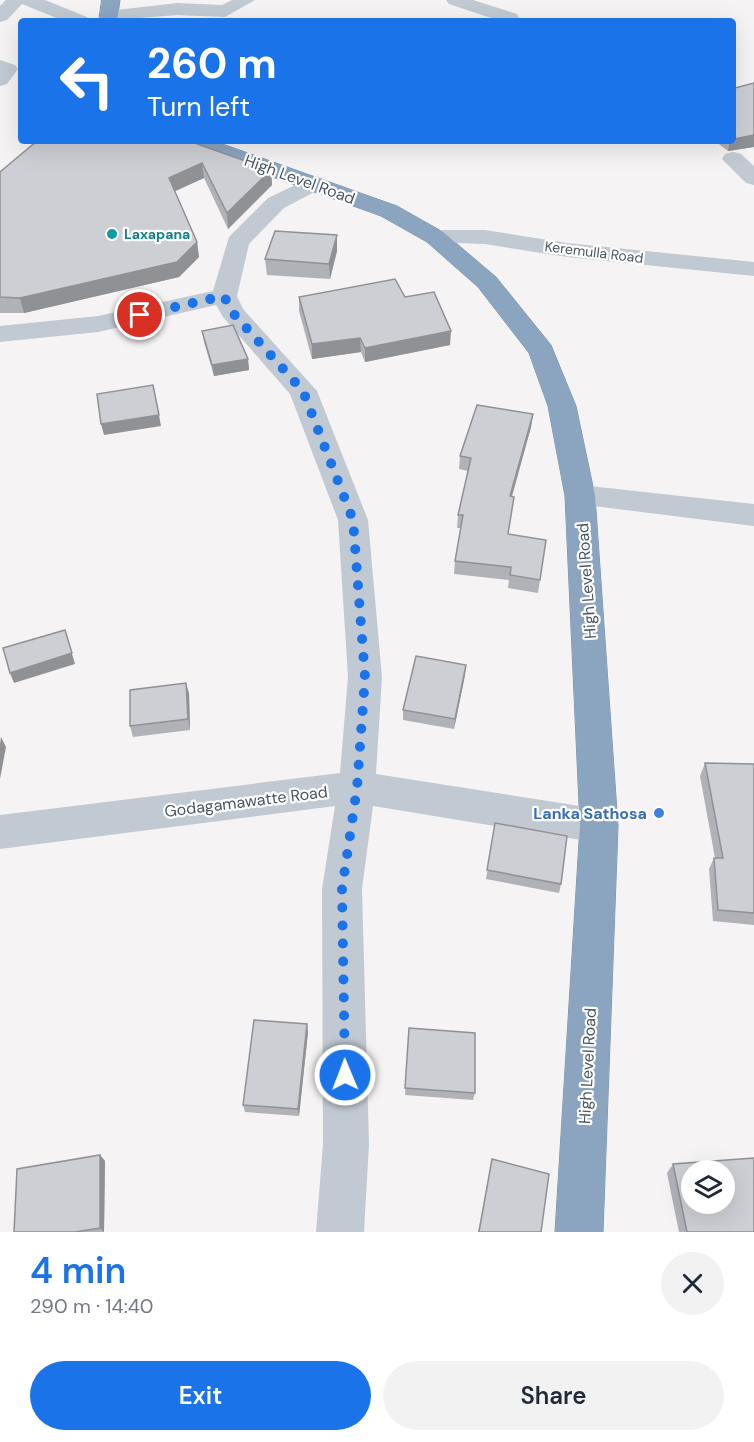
<!DOCTYPE html>
<html lang="en">
<head>
<meta charset="utf-8">
<style>
  :root { --surface:#fff; --page:#f2f2f3; --text:#1f2937; --muted:#747a83; --accent:#1a73e8 }
  body { margin:0; font-family:"DM Sans",sans-serif; background:var(--page); color:var(--text); height:100vh; display:flex; flex-direction:column; font-size:22px; white-space:nowrap }
  * { box-sizing:border-box; margin:0 }
  p { font-size:20px; color:var(--muted) }
  .icon { flex:none; width:33px; height:33px; fill:none; stroke:currentColor; stroke-width:2; stroke-linecap:round; stroke-linejoin:round }
  .map { position:relative; height:1232px; overflow:hidden }
  .drawer { display:flex; flex-direction:column; background:var(--surface); flex:1 }
  .drawer>* { flex:none }
  .top-card { position:absolute; left:18px; top:18px; width:718px; height:126px; border-radius:6px; box-shadow:0 6px 24px #0002; background:#1a73e8; color:#fff; overflow:hidden }
  .fabs { position:absolute; left:681px; top:1160px; display:grid; gap:12px }
  .fabs a { display:grid; place-items:center; width:54px; height:54px; border-radius:50%; background:var(--surface); box-shadow:0 6px 24px #0002; font-size:30px }
  .pin { position:absolute; display:grid; place-items:center; width:51px; height:51px; color:#fff; margin:-26px; border:3px solid #fff; border-radius:50%; box-shadow:0 2px 6px #0007 }
  .me { position:absolute; width:66px; margin:-33px; rotate:359deg; stroke-linejoin:round; filter:drop-shadow(0 0 4px #0008) }
  .turn { display:flex; align-items:center; gap:21px; height:126px; padding:0 30px; font-size:27px }
  .turn .icon { width:78px; height:78px; stroke-width:2.5 }
  .turn b { display:block; font-size:42px; line-height:51px }
  .round { display:grid; place-items:center; flex:none; width:63px; height:63px; border-radius:32px; background:var(--page) }
  .head { display:flex; align-items:center; justify-content:space-between; height:102px; padding:0 30px }
  h1 { font-size:36px; font-weight:600; line-height:45px; color:var(--accent) }
  .button { display:flex; gap:12px; margin-top:auto; padding:12px 30px }
  .button a { flex:1; height:69px; border-radius:36px; background:var(--accent); color:#fff; font-size:24px; font-weight:600; line-height:69px; text-align:center }
  .button a+a { background:var(--page); color:var(--text) }
  .map>svg:first-child { display:block }
</style>
</head>
<body>
<div class="map">
<svg width="754" height="1232" viewBox="0 0 754 1232">
  <rect width="100%" height="100%" fill="#f5f3f3"/>
  <g fill="none" stroke-linecap="round" stroke-linejoin="round">
    <defs>
      <g id="highway">
        <path d="M102,0H120L117,21H99Z"/>
        <path d="M183,141H214L397,206L443,232L496,277L551,345L576,406L595,496L618,826L603,1232H555L580,826L565,496L548,406L529,353L478,287L427,242L381,216L186,146Z"/>
      </g>
    </defs>
    <use href="#highway" stroke="#7690ad" stroke-width="1"/>
    <g fill="#c1cad2" fill-rule="evenodd">
      <path d="M6,0H45L87,17L89,21H64L22,4L7,20L0,22V6Z"/>
      <path d="M232,0H255L225,17L177,15L102,21L99,17L108,11L177,3L222,5Z"/>
      <path d="M446,0H473L517,14L519,18L518,21H500L449,4Z"/>
      <path d="M0,60L15,65L18,69L7,84L0,86Z"/>
      <path d="M733,152L741,154L754,166V185L746,183L722,159L725,154Z"/>
      <path d="M314,176L322,178L325,183L322,188L284,208L249,244L237,296L243,309L317,391L368,520L382,677L376,774L599,809L612,814L618,826L612,838L599,843L373,806L362,889L369,1144L364,1232H316L323,1144L322,889L335,806L0,849V815L340,773L348,677L338,520L290,394L223,317L216,305L98,332L0,342V326L98,316L213,291L229,237L268,198Z"/>
      <path d="M435,230H485L567,243L754,262V276L567,257L485,244L427,242L423,237L427,232Z"/>
      <path d="M580,485L754,504V526L569,503L565,496L569,489Z"/>
    </g>
    <use href="#highway" fill="#8ba5c1" fill-rule="evenodd"/>
  </g>
  <g fill="#b0b2b7">
    <path d="M754,83V147L728,151L715,141H734L735,88Z"/>
    <path d="M37,141L271,170L272,185L228,229L204,178L175,191L197,242L199,257L179,277L24,313H0V172Z"/>
    <path d="M337,251L330,279L267,275L265,259Z"/>
    <path d="M299,297H405L450,345L365,362L361,352L312,359L299,311Z"/>
    <path d="M202,331L248,359L249,370L214,376L204,342Z"/>
    <path d="M533,414L531,427L512,497H514L508,534L546,540L538,593L508,588L509,580L454,574L455,561L461,528H457L458,515L468,471L459,469L460,456Z"/>
    <path d="M465,675L454,729L403,720V710Z"/>
    <path d="M189,693L190,730L133,737L130,726Z"/>
    <path d="M705,763L754,764V925L713,921L709,869L714,858H715L700,776Z"/>
    <path d="M495,823L561,884L559,893L486,879Z"/>
    <path d="M409,1028L475,1093L473,1100L405,1095Z"/>
    <path d="M308,1032L299,1116L245,1112L243,1105Z"/>
    <path d="M100,1155L105,1161L104,1232H14Z"/>
    <path d="M492,1159L541,1232H478Z"/>
    <path d="M673,1164L754,1232H679L667,1173Z"/>
  </g>
  <g fill="#909195">
    <path d="M754,135V147L728,151L730,141H734V139Z"/>
    <path d="M202,163L204,178L171,193L169,178Z"/>
    <path d="M271,170L272,185L228,229L227,213Z"/>
    <path d="M337,235V251L330,279L329,264Z"/>
    <path d="M197,242L199,257L179,277L24,313L20,298Z"/>
    <path d="M451,331L450,345L365,362V348Z"/>
    <path d="M360,338L361,352L312,359V344Z"/>
    <path d="M248,359L249,370L214,376L212,365Z"/>
    <path d="M533,414L531,427L508,509L510,496Z"/>
    <path d="M159,415L161,426L104,435L101,424Z"/>
    <path d="M65,630L75,664L14,683L10,673Z"/>
    <path d="M466,665L465,675L454,729L455,719Z"/>
    <path d="M186,683L189,693L190,730L188,719Z"/>
    <path d="M1,737L6,747L0,779V744Z"/>
    <path d="M307,1024L308,1032L299,1116L298,1109Z"/>
    <path d="M100,1155L105,1161L104,1232L100,1228Z"/>
  </g>
  <g fill="#cdcfd5" stroke="#909195" stroke-width="1.5" fill-rule="evenodd">
    <path d="M754,83V135L734,139V87L735,88Z"/>
    <path d="M37,141H189L271,170L227,213L202,163L169,178L197,242L177,262L20,298L0,297V172Z"/>
    <path d="M275,231L337,235L329,264L265,259Z"/>
    <path d="M395,279L405,297L434,292L451,331L365,348L360,338L312,344L299,297Z"/>
    <path d="M233,325L248,359L212,365L202,331Z"/>
    <path d="M153,385L159,415L101,424L97,394Z"/>
    <path d="M477,405L533,414L510,496L514,497L508,534L546,540L540,580L510,575L511,567L455,561L463,515H458L471,458L460,456Z"/>
    <path d="M65,630L72,653L10,673L3,648Z"/>
    <path d="M416,656L466,665L455,719L403,710Z"/>
    <path d="M186,683L188,719L130,726V690Z"/>
    <path d="M705,763L754,764V913L718,910L714,858H723Z"/>
    <path d="M495,823L567,836L561,884L487,870Z"/>
    <path d="M254,1020L307,1024L298,1109L243,1105Z"/>
    <path d="M409,1028L475,1033V1093L405,1088Z"/>
    <path d="M100,1155V1228L75,1232H14L17,1169Z"/>
    <path d="M754,1158V1232H687L673,1164ZM692,1170H724V1203H692Z"/>
    <path d="M492,1159L549,1174L541,1232H479Z"/>
  </g>
  <g fill="none" stroke-linecap="round" stroke-linejoin="round">
    <path stroke="#1a73e8" stroke-width="10" stroke-dasharray="0 18" d="M140,315L224,296L232,312L303,391L353,520L365,677L357,788L342,889L345,1075"/>
  </g>
  <circle fill="#0f9aa8" stroke="#fff" stroke-width="2" cx="112" cy="234" r="6"/>
  <circle fill="#3f7fe0" stroke="#fff" stroke-width="2" cx="659" cy="813" r="6"/>
  <g text-anchor="middle" stroke-width="4.5" stroke-linejoin="round" paint-order="stroke">
    <g font-size="14" font-weight="bold" fill="#0d838f" stroke="#fff" text-anchor="start">
      <text x="124" y="239">Laxapana</text>
    </g>
    <g font-size="14" fill="#4a5661" stroke="#fff">
      <text transform="translate(594 252) rotate(7)" y="5">Keremulla Road</text>
    </g>
    <g font-size="16" fill="#4a5661" stroke="#fff">
      <text transform="translate(300 179) rotate(20)" y="6">High Level Road</text>
      <text transform="translate(586 581) rotate(-94)" y="6">High Level Road</text>
      <text transform="translate(246 801) rotate(-7)" y="6">Godagamawatte Road</text>
      <text transform="translate(587 1066) rotate(-87)" y="6">High Level Road</text>
    </g>
    <g font-size="16" font-weight="bold" fill="#366cbe" stroke="#fff" text-anchor="end">
      <text x="647" y="819">Lanka Sathosa</text>
    </g>
  </g>
</svg>
<div class="fabs">
<a><svg class="icon" aria-label="layers" viewBox="0 0 24 24"><path d="M12 4l9 5-9 5-9-5zM3 14l9 5 9-5"/></svg></a>
</div>
<div class="pin" style="left:140px;top:315px;background:#d93025"><svg class="icon" aria-label="arrive" viewBox="0 0 24 24"><path d="M6 21V4h12l-3 4 3 4H6"/></svg></div>
<svg class="me" style="left:345px;top:1075px" viewBox="-20 -20 40 40"><circle r="17" fill="#1a73e8" stroke="#fff" stroke-width="3"/><path d="M0-11L8 9 0 5-8 9z" fill="#fff"/></svg>
<div class="top-card">
<div class="turn"><svg class="icon" aria-label="left" viewBox="0 0 24 24"><path d="M17 20v-9H6M10 6l-5 5 5 5"/></svg><div><b>260 m</b>Turn left</div></div>
</div>
</div>
<section class="drawer">
<div class="head"><div><h1>4 min</h1><p>290 m · 14:40</p></div><a class="round"><svg class="icon" aria-label="close" viewBox="0 0 24 24"><path d="M6 6l12 12M18 6L6 18"/></svg></a></div>
<div class="button"><a>Exit</a><a>Share</a></div>
</section>
</body>
</html>
